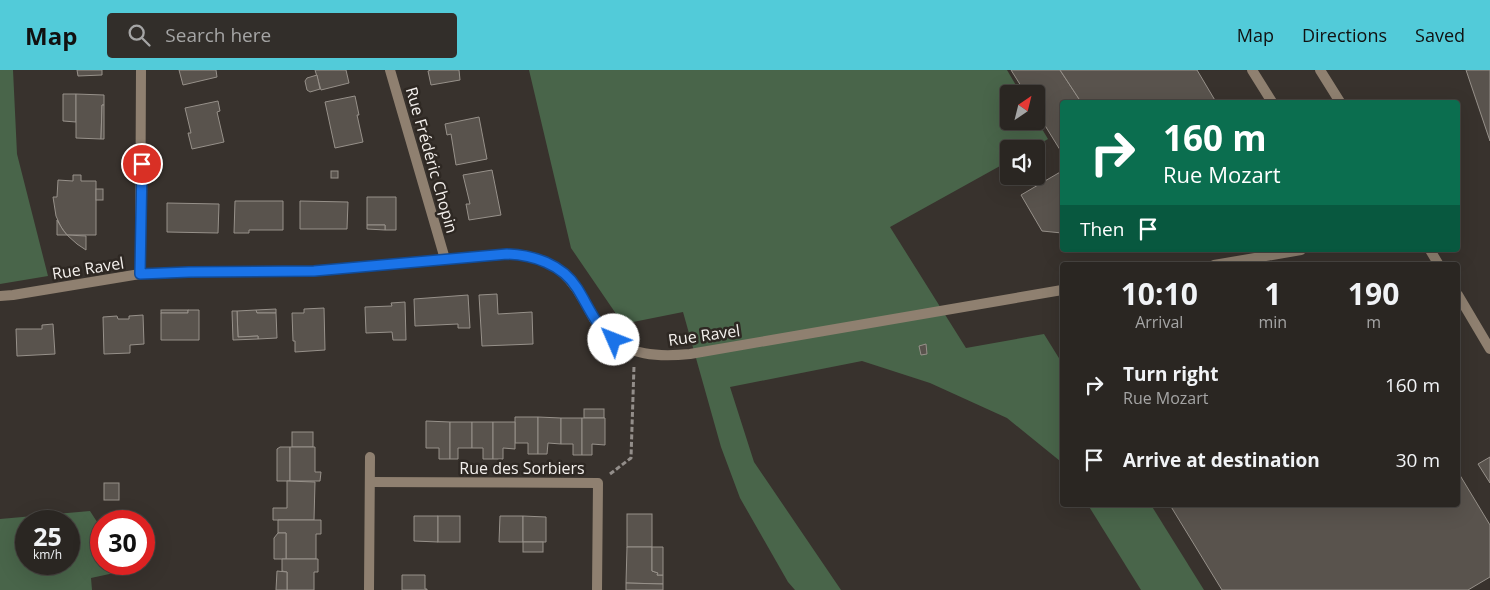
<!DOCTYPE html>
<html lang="en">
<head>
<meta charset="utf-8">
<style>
  :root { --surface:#2a2622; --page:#322e2a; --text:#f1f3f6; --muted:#a5a5a5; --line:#464340; --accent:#52cbd9 }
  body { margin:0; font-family:"Open Sans",sans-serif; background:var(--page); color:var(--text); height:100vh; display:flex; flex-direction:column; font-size:19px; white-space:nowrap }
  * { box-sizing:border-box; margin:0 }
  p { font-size:16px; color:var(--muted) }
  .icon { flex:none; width:28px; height:28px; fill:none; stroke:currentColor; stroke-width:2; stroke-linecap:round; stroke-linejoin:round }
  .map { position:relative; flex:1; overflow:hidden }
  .sheet { position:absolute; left:1060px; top:192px; width:400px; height:245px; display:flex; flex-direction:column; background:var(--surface); border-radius:5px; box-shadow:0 5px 20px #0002,0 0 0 1px var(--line) }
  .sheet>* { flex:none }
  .top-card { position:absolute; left:1060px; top:30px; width:400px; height:152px; border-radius:5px; box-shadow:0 5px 20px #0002,0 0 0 1px var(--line); background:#0b6e4f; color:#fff; overflow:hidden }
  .needle { width:32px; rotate:35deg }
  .controls { position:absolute; left:1000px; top:15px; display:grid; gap:10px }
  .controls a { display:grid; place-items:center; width:45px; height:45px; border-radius:5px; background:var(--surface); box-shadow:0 5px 20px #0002,0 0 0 1px var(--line); font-size:25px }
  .speed { position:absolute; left:15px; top:440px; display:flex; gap:10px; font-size:25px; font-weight:700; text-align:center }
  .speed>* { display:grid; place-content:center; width:65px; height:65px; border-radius:50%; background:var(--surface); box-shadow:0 5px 20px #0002,0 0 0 1px var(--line); line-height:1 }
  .speed small { font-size:12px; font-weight:400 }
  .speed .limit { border:8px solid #d22; background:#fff; color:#111 }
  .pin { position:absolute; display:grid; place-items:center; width:42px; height:42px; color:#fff; margin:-21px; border:2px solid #fff; border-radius:50%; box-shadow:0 1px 5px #0007 }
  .me { position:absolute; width:55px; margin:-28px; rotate:314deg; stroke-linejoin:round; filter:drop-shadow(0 0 4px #0008) }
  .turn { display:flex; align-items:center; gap:18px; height:105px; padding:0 20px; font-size:22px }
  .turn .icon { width:65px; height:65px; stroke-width:2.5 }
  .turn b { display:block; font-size:35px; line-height:42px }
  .then { display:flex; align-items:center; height:48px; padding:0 20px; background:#0003; gap:10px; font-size:19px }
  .eta { display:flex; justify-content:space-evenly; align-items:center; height:85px; text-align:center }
  .eta b { font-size:30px; font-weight:700; line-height:35px }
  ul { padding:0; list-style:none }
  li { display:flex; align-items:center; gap:15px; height:75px; padding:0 20px }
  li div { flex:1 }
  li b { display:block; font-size:19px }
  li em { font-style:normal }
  header { display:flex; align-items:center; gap:30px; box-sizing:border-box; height:70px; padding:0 25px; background:var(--accent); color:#111 }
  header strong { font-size:24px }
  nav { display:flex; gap:28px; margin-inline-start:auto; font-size:18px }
  .search { width:350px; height:45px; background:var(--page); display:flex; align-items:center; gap:12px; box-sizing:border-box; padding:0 18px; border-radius:5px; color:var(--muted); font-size:19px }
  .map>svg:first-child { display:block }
</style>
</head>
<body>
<header>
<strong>Map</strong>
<div class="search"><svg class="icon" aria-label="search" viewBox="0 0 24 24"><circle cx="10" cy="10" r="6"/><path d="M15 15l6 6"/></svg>Search here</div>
<nav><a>Map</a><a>Directions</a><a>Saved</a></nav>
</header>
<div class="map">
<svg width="1490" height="520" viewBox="0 0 1490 520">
  <rect width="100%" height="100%" fill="#38322d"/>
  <g fill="#49654a" fill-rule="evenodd">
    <path d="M0,0H13L17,84L48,206L0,214Z"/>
    <path d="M529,0H1007L1021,24H1009V51H1036V49L1048,69L1031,79H1009V91L890,157L966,278L1044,264L1062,293V394L1060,391L1007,348L930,313L862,291L730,317L754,392L841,520H795L788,512L740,428L721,377L683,242L623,254L571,178Z"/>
    <path d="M1088,435H1151L1204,520H1141Z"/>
    <path d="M90,441L101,458V494H124L128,500L91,508L92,520H0V449ZM69,451V494H26V451Z"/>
  </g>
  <g fill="#59534d" stroke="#97918a">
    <path d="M77,0H102V5L78,6Z"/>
    <path d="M179,0H216L217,7L183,15Z"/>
    <path d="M315,0H346L349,13L321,20Z"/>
    <path d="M431,0H459L460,10L431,15L428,1Z"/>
    <path d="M1011,0H1060L1081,32H1062V83L1036,41V24H1026Z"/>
    <path d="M1060,0H1197L1216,32H1081Z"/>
    <path d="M1466,0H1490V71Z"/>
    <path d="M317,5L320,19L310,22L307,20L305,11L307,8Z"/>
    <path d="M63,24H76V52L63,51Z"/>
    <path d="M76,24L104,25V35H102L101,69L76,68Z"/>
    <path d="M355,26L359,45H357L363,72L335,78L325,32Z"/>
    <path d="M218,31L220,41L217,42L224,72L192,79L188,63H191L185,38Z"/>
    <path d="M102,35H104V69H101Z"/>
    <path d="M479,47L487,89L456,95L451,64L447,65L445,54Z"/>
    <path d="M492,100L501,145L469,150L466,134H470L463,105Z"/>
    <rect x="331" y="101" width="7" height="7"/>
    <path d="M1062,101V163L1042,161L1021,125Z"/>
    <path d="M73,105H81V111H96V165H67L61,157L56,146L53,127H57L58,110L73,111Z"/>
    <rect x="96" y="119" width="7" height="11"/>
    <path d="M367,127H396V160H385V155H367Z"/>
    <path d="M235,131H283V160H249V163H234Z"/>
    <path d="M300,131L348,132L347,159H300Z"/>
    <path d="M167,133L219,134L218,163L167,162Z"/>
    <path d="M57,150L63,160L67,165H57Z"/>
    <path d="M367,155H385V160L367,159Z"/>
    <path d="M67,165L86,166V180L77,174Z"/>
    <path d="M497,224L498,244L532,242L533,274L482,276L479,225Z"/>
    <path d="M468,225L470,258H458V254L415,256L414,229Z"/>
    <path d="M405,232L406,270H393L392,262L366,263L365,237L392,236L391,233Z"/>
    <path d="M324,238L325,280L295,282V271H293L292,243H304V239Z"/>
    <path d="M276,239V243H257L256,240Z"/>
    <rect x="161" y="240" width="27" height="3"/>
    <path d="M188,240H199V270H161V243H188Z"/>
    <path d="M256,240L257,243H276L277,268L258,269V266L238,267L237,241Z"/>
    <path d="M232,241H237L238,267L258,266V269L233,270Z"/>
    <path d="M143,245L144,274L130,275V283L104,284L103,247L117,246L118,249H129V246Z"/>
    <path d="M53,254L55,284L17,286L16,259H42V255Z"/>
    <path d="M926,274L927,284L921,285L919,276Z"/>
    <rect x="584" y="339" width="20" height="9"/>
    <path d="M515,347H538V384H528V373H515Z"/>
    <path d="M538,347L561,348V374L548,373L547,384H538Z"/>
    <path d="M561,348H582V385H573V374H561Z"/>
    <path d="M582,348H605V375L592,374V385H582Z"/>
    <path d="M426,351L450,352V389H439V378H426Z"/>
    <path d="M450,352H472V378H458V389H450Z"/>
    <path d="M472,352H493V389H483V378H472Z"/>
    <path d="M493,352H515V379L503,378V389H493Z"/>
    <rect x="292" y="362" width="21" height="15"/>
    <path d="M280,377H290V411H277V379Z"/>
    <path d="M290,377H315V402H321L320,411H290Z"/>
    <path d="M1490,387V413L1478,394Z"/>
    <path d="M1458,402L1490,455V507L1468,520H1222L1170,435H1458Z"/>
    <path d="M287,411L315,412L314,450H273V438H287Z"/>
    <rect x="104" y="413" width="15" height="17"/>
    <rect x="627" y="444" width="25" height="33"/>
    <path d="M414,446H438V472L414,471Z"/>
    <rect x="438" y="446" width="22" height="26"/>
    <path d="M500,446H523V472H499Z"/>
    <path d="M523,446L546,447V472H523Z"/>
    <path d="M278,450H321V464H316V489H286V463H278Z"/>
    <path d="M278,463H286V489H274V468Z"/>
    <rect x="523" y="472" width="20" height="10"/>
    <path d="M627,477H652V501L658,503L657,505H663V514L626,513Z"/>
    <path d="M652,477H663V505H657L658,503L652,501Z"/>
    <path d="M282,489H318V502H314V520H287V502L282,501Z"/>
    <path d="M277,501L287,502V520H276Z"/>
    <path d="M402,505H425V519H427V520H402Z"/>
    <path d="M626,513L663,514V520H626Z"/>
  </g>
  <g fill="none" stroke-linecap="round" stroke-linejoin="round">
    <path stroke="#938e8a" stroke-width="3" stroke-dasharray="5 2.5" stroke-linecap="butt" d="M610,404L631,388L634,296"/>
    <path stroke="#8f8070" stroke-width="10" d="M1252,0L1272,32"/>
    <g stroke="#8f8070" stroke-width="10">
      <path d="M390,0L445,189"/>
      <path d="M1214,195L1301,180"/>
      <path d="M140,204L141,0"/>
      <path d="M0,226L13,225L140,204L189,202L314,201L507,184C544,185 566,198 584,231C590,241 595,254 604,263C628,286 659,287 690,284L1062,220"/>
      <path d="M370,412L598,413L597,520"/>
      <path d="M369,520L370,387"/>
    </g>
    <g stroke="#8f8070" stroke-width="10">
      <path d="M1320,0L1340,32"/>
      <path d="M1430,180L1439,195"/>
      <path d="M1458,225L1490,279"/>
    </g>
  </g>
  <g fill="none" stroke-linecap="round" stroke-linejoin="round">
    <defs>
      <path id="route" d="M142,94L140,204L189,202L314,201L507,184C533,185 562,194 577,218C589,237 596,257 614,270"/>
    </defs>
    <use href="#route" stroke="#114b97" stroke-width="12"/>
    <use href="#route" stroke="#1a73e8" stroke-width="9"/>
  </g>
  <g text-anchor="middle" stroke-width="5" stroke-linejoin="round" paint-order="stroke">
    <g font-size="16" fill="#f4f0ed" stroke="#2e2823">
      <text transform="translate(432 90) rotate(74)" y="6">Rue Frédéric Chopin</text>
      <text transform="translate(88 198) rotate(-9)" y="6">Rue Ravel</text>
      <text transform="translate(704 265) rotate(-8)" y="6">Rue Ravel</text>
      <text x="522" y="404">Rue des Sorbiers</text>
    </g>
  </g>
</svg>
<div class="controls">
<a><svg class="needle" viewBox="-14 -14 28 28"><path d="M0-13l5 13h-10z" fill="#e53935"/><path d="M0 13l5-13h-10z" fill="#a5a5a5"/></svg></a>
<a><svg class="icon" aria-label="sound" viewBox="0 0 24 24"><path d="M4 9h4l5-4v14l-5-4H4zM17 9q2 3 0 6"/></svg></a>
</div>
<div class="speed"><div>25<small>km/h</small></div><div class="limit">30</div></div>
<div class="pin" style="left:142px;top:94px;background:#d93025"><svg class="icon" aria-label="arrive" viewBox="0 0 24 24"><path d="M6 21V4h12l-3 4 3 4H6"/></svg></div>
<svg class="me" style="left:614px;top:270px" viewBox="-20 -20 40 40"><circle r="19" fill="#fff"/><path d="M0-13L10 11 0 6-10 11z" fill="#1a73e8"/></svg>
<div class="top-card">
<div class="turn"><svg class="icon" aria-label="right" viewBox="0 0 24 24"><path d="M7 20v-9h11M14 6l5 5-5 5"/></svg><div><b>160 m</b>Rue Mozart</div></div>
<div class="then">Then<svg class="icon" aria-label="arrive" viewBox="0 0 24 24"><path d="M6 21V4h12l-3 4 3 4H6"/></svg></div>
</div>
<section class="sheet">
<div class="eta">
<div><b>10:10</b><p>Arrival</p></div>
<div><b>1</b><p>min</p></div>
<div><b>190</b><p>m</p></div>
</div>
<ul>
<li><svg class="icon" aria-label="right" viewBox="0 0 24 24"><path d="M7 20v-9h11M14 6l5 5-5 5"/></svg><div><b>Turn right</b><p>Rue Mozart</p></div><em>160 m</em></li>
<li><svg class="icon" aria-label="arrive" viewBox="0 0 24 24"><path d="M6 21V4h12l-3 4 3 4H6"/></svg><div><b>Arrive at destination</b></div><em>30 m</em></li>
</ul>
</section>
</div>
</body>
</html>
